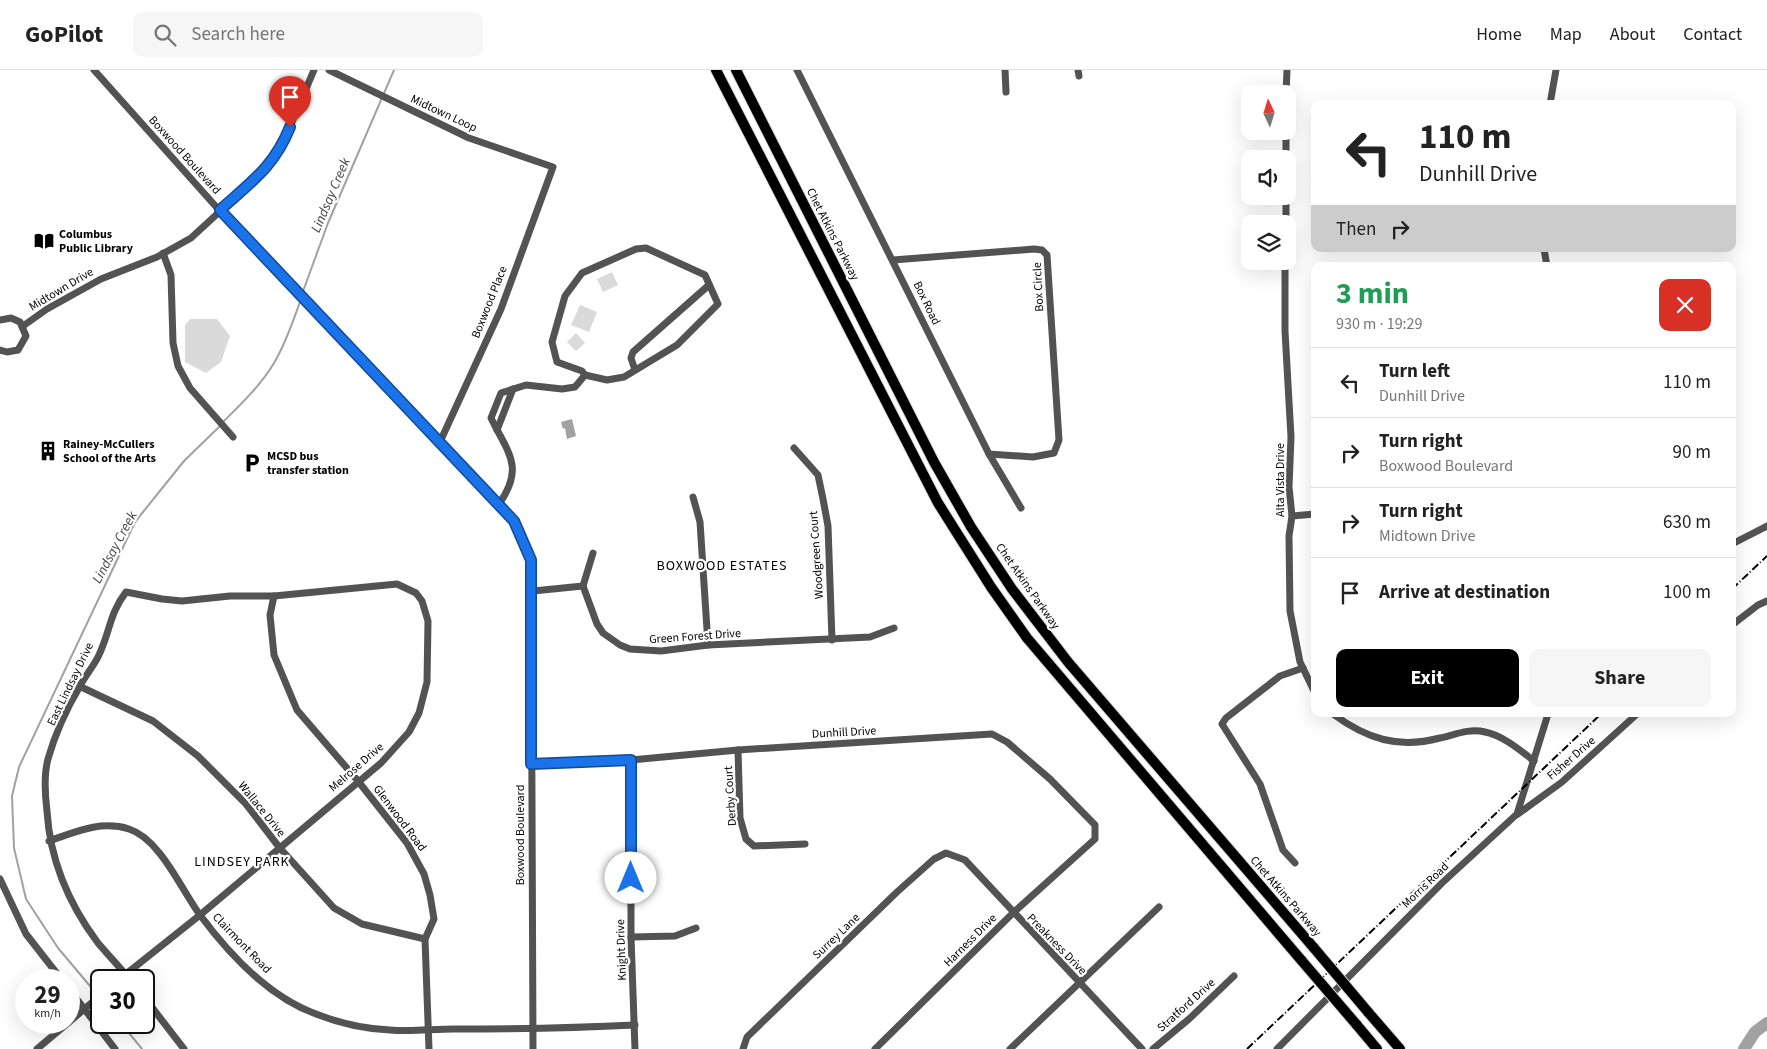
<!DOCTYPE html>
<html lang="en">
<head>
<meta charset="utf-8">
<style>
  :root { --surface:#fff; --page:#f6f6f6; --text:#222; --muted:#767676; --line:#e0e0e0; --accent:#000 }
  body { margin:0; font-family:"Source Sans 3",sans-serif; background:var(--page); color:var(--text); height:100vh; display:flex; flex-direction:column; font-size:19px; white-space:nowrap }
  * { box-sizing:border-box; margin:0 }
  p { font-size:16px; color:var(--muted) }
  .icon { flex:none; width:28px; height:28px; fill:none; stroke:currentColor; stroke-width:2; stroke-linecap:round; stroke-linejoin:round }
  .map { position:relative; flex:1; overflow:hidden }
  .drawer { position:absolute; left:1311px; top:192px; width:425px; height:455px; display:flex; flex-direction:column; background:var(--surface); border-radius:10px; box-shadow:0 5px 20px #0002 }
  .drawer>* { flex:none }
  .hud { position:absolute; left:1311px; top:30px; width:425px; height:152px; border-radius:10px; box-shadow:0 5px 20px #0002; background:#fff; color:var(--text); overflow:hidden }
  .needle { width:32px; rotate:356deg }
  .tools { position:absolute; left:1241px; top:15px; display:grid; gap:10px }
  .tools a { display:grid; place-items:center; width:55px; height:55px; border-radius:10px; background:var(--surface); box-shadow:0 5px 20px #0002; font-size:25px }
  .speed { position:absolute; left:15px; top:899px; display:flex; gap:10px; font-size:25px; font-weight:700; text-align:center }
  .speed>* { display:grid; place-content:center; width:65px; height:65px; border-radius:50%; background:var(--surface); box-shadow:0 5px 20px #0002; line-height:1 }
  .speed small { font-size:12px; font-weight:400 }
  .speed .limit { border:2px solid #111; border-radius:8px; background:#fff; color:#111 }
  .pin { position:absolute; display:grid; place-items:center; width:42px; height:42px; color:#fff; margin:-51px -21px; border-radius:50% 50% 50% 0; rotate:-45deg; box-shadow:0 0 5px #0007 }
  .pin .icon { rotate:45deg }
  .me { position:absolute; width:55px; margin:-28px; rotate:0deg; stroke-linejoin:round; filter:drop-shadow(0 0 4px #0008) }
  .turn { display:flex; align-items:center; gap:18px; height:105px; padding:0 25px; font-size:22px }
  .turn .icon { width:65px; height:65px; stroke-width:2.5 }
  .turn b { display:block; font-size:35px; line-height:42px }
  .then { display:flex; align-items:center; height:48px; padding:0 25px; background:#0003; gap:10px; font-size:19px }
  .round { display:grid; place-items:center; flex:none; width:52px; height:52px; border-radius:10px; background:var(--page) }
  .summary { display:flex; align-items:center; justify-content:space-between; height:85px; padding:0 25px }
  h1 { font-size:30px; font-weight:700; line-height:38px; color:#1e9e55 }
  .primary-button { display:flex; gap:10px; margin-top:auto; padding:10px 25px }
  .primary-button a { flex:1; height:58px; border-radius:10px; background:var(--accent); color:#fff; font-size:20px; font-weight:700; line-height:58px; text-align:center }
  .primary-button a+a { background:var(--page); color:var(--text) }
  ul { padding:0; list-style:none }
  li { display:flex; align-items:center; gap:15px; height:70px; padding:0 25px; border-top:1px solid var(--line) }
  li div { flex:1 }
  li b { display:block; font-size:19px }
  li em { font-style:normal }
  header { display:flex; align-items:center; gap:30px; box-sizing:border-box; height:70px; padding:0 25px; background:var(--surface); border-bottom:1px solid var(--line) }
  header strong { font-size:24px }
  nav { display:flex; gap:28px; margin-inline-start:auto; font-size:18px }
  .search { width:350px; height:45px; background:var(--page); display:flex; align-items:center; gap:12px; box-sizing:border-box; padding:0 18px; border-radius:10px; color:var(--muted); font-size:19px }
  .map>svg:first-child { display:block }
</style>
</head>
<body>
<header>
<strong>GoPilot</strong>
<div class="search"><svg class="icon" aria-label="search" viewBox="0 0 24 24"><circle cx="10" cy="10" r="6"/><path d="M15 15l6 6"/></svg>Search here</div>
<nav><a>Home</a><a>Map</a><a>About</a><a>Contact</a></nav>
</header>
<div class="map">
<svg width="1767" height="979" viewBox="0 0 1767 979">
  <rect width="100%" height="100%" fill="#fff"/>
  <g fill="#dadada">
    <path d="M612,202L618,215L603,222L597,209Z"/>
    <path d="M580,235L597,242L589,262L571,255Z"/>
    <path d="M190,249H217L230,266L221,292L206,303L185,292V255Z"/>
    <path d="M576,263L585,273L576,281L567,272Z"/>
  </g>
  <path fill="#a1a1a1" d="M572,349L576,366L567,369L565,358L563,359L561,352Z"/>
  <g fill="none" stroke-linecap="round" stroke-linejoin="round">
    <g stroke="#a1a1a1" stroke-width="2">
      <path d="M302,224L328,153L394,0"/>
      <path d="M223,352C241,334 261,315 274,293C286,273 293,251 301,229"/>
      <path d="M101,929L58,878L26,829L14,778L12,726L19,697L135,452L184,391L220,356"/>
      <path d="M120,952L142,979"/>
    </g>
    <path stroke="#a1a1a1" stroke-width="12" d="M1744,979L1755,962L1767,953"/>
    <defs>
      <g id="highway">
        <path d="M716,0L938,433L991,517L1027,568L1302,891"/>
        <path d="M736,0L934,392L971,457L1012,519L1068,592L1314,878"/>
        <path d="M1368,942L1400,979"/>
        <path d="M1356,954L1377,979"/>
      </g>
    </defs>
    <use href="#highway" stroke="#dbdbdb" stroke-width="12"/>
    <g stroke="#535353" stroke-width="7">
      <path d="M94,0L219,140L439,374L499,434L514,451L531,490L533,979"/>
      <path d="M329,0L469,68L553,97L501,239L439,374"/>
      <path d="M797,0L989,384L1033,387L1054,383L1059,370L1047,185L1042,180L1034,179L893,190"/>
      <path d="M1005,0L1006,22"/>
      <path d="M1078,0L1079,6"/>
      <path d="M1286,24L1287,0"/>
      <path d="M1550,34L1556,0"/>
      <path d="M1286,89V61"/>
      <path d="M1286,154V126"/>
      <path d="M646,178L705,205L718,234L677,275L624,307L607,310L585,305L582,301L557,292L552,272L565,226L582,203L636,179Z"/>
      <path d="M1544,179L1547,196"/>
      <path d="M163,183L171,205L173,273L178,296L190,318L233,367"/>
      <path d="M1285,191V261L1291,367L1289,417L1292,446L1289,466L1290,541L1300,592L1315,623"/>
      <path d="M0,250L11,248L20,252L26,266L18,280L7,282L0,280"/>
      <path d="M23,256L47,239L101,209L157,187L191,168L266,99L281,78L314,0"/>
      <path d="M635,300L631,288L633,282L709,215"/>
      <path d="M497,360L513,319"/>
      <path d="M794,378L818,405L823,429L828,456L832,570"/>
      <path d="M989,384L1021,438"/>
      <path d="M693,427L700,452L708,575"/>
      <path d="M499,434C525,397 508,383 491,348L501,323L526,315L562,319L575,317L585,305"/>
      <path d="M1292,446L1315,444"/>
      <path d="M1732,474L1767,456"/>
      <path d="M583,516L597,554L603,563L620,575L630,579L661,581L708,575L870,567L894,558"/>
      <path d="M583,516L593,483"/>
      <path d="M533,521L583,516"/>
      <path d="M274,526L270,545L274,585L297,640L358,711L407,773L424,804L430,825L434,849L425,869L429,979"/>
      <path d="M1732,555L1758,535L1767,531"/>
      <path d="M79,616L153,651L198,686L246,734L279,777L334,838L362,854L425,869"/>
      <path d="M1333,644C1367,669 1398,679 1440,668C1454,665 1469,658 1485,662C1502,665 1520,680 1534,691"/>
      <path d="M738,680L740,748L746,769L754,776L805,774"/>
      <path d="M631,690V867L635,979"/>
      <path d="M531,694L631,690L738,680L992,664L1007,672L1050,709L1095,755V769L1013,843L875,979"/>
      <path d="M1518,744L1562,712L1637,644"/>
      <path d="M49,771C75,762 101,750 129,759C160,769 181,819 200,845C229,884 269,927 316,944C339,953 365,959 390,960C411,962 433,959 454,959C514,959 575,958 635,955"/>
      <path d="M1295,793L1283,780L1260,714L1222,654L1226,648L1280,606L1303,598"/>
      <path d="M0,809L26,864L62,910"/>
      <path d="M631,867L675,866L696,858"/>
      <path d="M119,910L126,904L200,845L381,693L409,662L419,643L427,612L428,551L422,531L416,523L397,514L274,526H230L182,531L162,529L126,522C109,544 110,563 98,587C93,597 85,606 80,616C67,638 55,664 48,689C44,704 45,725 47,741C50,791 68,833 98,873C109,886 120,897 130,910"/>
      <path d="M69,919L115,979"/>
      <path d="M144,927L184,979"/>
      <path d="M69,952L101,925"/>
      <path d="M37,979L69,952"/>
      <path d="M743,979L747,967L897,822L934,789L946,783L965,790L1142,979"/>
      <path d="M1010,979L1159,837"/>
      <path d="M1153,979L1189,949L1234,906"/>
      <path d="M1277,979L1442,813L1517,744L1548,644"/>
    </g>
    <use href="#highway" stroke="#000" stroke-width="10"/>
    <g stroke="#000" stroke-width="2" stroke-dasharray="8 2.5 1 2.5" stroke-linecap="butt">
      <path d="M1732,519L1767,486"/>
      <path d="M1247,979L1601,644"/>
    </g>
    <defs>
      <g id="highway-bridge">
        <path d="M1314,878L1368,942"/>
        <path d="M1302,891L1356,954"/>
      </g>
    </defs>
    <use href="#highway-bridge" stroke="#dbdbdb" stroke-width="12" stroke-linecap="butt"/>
    <use href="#highway-bridge" stroke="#000" stroke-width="10"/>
  </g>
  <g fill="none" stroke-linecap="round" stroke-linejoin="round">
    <defs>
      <path id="route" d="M290,57C274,97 251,112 220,140L514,451L531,490V694L631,690V808"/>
    </defs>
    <use href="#route" stroke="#114b97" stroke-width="12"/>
    <use href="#route" stroke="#1a73e8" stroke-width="9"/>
  </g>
  <defs>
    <symbol id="library-bare" viewBox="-9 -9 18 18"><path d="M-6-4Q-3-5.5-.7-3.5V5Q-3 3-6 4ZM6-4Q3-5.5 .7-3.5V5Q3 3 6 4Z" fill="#000" stroke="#fff" stroke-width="2.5" paint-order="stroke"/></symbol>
    <symbol id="building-bare" viewBox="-9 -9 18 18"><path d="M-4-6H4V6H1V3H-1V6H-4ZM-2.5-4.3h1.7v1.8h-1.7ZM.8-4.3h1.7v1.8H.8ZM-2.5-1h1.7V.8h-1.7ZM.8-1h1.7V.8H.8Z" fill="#000" stroke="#fff" stroke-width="2.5" paint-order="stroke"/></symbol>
    <symbol id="parking-bare" viewBox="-9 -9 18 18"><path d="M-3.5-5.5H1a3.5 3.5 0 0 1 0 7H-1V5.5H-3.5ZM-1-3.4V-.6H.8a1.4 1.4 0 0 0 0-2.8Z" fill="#000" stroke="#fff" stroke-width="2.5" paint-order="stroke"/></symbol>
  </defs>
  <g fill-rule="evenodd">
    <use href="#library-bare" x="30" y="157" width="28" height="28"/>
    <use href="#building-bare" x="34" y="367" width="28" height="28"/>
    <use href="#parking-bare" x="238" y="379" width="28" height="28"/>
  </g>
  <g text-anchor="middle" stroke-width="4.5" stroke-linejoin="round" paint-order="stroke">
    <g font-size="12" fill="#000" stroke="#fff">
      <text transform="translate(444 43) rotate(25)" y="4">Midtown Loop</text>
      <text transform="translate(185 85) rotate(48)" y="4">Boxwood Boulevard</text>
      <text transform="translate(833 164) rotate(63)" y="4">Chet Atkins Parkway</text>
      <text transform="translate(1038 217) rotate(-93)" y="4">Box Circle</text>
      <text transform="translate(61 219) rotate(-31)" y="4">Midtown Drive</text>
      <text transform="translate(489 232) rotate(-68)" y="4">Boxwood Place</text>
      <text transform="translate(927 233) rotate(64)" y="4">Box Road</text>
      <text transform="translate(1280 410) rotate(-90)" y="4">Alta Vista Drive</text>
      <text transform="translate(816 485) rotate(-94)" y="4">Woodgreen Court</text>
      <text transform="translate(1028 516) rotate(55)" y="4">Chet Atkins Parkway</text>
      <text transform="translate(695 566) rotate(-4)" y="4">Green Forest Drive</text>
      <text transform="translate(70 614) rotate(-64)" y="4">East Lindsay Drive</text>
      <text transform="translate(844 662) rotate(-3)" y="4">Dunhill Drive</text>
      <text transform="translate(1571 688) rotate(-41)" y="4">Fisher Drive</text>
      <text transform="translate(356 697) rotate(-41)" y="4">Melrose Drive</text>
      <text transform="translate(730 726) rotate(-94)" y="4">Derby Court</text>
      <text transform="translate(262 739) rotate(51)" y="4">Wallace Drive</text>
      <text transform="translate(400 748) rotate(53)" y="4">Glenwood Road</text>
      <text transform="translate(520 765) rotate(-90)" y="4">Boxwood Boulevard</text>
      <text transform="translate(1425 815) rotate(-44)" y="4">Morris Road</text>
      <text transform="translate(1286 826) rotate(49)" y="4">Chet Atkins Parkway</text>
      <text transform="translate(836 866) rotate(-44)" y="4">Surrey Lane</text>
      <text transform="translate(970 870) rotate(-45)" y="4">Harness Drive</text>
      <text transform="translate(242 873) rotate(46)" y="4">Clairmont Road</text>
      <text transform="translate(1057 874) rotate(46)" y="4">Preakness Drive</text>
      <text transform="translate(621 880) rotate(-92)" y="4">Knight Drive</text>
      <text transform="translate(1186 935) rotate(-42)" y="4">Stratford Drive</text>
    </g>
    <g font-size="12" font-weight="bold" fill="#000" stroke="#fff" text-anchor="start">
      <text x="59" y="168">Columbus<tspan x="59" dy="14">Public Library</tspan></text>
      <text x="63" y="378">Rainey-McCullers<tspan x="63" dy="14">School of the Arts</tspan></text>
      <text x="267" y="390">MCSD bus<tspan x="267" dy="14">transfer station</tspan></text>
    </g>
    <g font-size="14" font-style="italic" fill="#424242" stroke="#fff">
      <text transform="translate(330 125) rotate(-67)" y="5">Lindsay Creek</text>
      <text transform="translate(114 477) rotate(-62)" y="5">Lindsay Creek</text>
    </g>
    <g font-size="14" letter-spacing="1" fill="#000" stroke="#fff">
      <text x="722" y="500">BOXWOOD ESTATES</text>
      <text x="242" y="796">LINDSEY PARK</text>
    </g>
  </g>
</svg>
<div class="tools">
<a><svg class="needle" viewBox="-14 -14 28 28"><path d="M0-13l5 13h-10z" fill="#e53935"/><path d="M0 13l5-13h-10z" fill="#767676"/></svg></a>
<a><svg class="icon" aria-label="sound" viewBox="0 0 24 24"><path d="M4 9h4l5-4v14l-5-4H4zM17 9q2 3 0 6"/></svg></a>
<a><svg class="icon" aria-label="layers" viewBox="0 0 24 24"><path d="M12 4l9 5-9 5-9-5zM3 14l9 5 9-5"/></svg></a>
</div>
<div class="speed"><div>29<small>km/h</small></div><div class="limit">30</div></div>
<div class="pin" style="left:290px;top:57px;background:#d93025"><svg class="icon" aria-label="arrive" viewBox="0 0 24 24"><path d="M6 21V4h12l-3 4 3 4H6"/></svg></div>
<svg class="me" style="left:631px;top:808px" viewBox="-20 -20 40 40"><circle r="19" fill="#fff"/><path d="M0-13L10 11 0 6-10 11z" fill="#1a73e8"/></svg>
<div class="hud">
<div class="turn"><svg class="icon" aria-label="left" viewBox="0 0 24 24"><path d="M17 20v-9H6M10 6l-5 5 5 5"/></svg><div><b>110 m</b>Dunhill Drive</div></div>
<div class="then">Then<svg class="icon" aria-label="right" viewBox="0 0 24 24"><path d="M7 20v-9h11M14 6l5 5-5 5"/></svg></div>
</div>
<section class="drawer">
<div class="summary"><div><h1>3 min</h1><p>930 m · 19:29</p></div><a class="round" style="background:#d93025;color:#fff"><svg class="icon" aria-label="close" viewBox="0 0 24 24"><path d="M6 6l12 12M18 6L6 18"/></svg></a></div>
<ul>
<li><svg class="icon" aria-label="left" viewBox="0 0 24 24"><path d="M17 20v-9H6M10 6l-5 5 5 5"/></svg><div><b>Turn left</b><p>Dunhill Drive</p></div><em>110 m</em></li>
<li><svg class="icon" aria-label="right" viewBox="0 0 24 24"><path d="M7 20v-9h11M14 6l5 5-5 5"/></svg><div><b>Turn right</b><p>Boxwood Boulevard</p></div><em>90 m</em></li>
<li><svg class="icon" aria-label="right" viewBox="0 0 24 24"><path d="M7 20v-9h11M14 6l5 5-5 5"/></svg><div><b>Turn right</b><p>Midtown Drive</p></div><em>630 m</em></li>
<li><svg class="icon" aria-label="arrive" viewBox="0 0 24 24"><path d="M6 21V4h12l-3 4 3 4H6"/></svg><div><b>Arrive at destination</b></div><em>100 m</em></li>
</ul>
<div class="primary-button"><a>Exit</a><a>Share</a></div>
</section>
</div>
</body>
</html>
